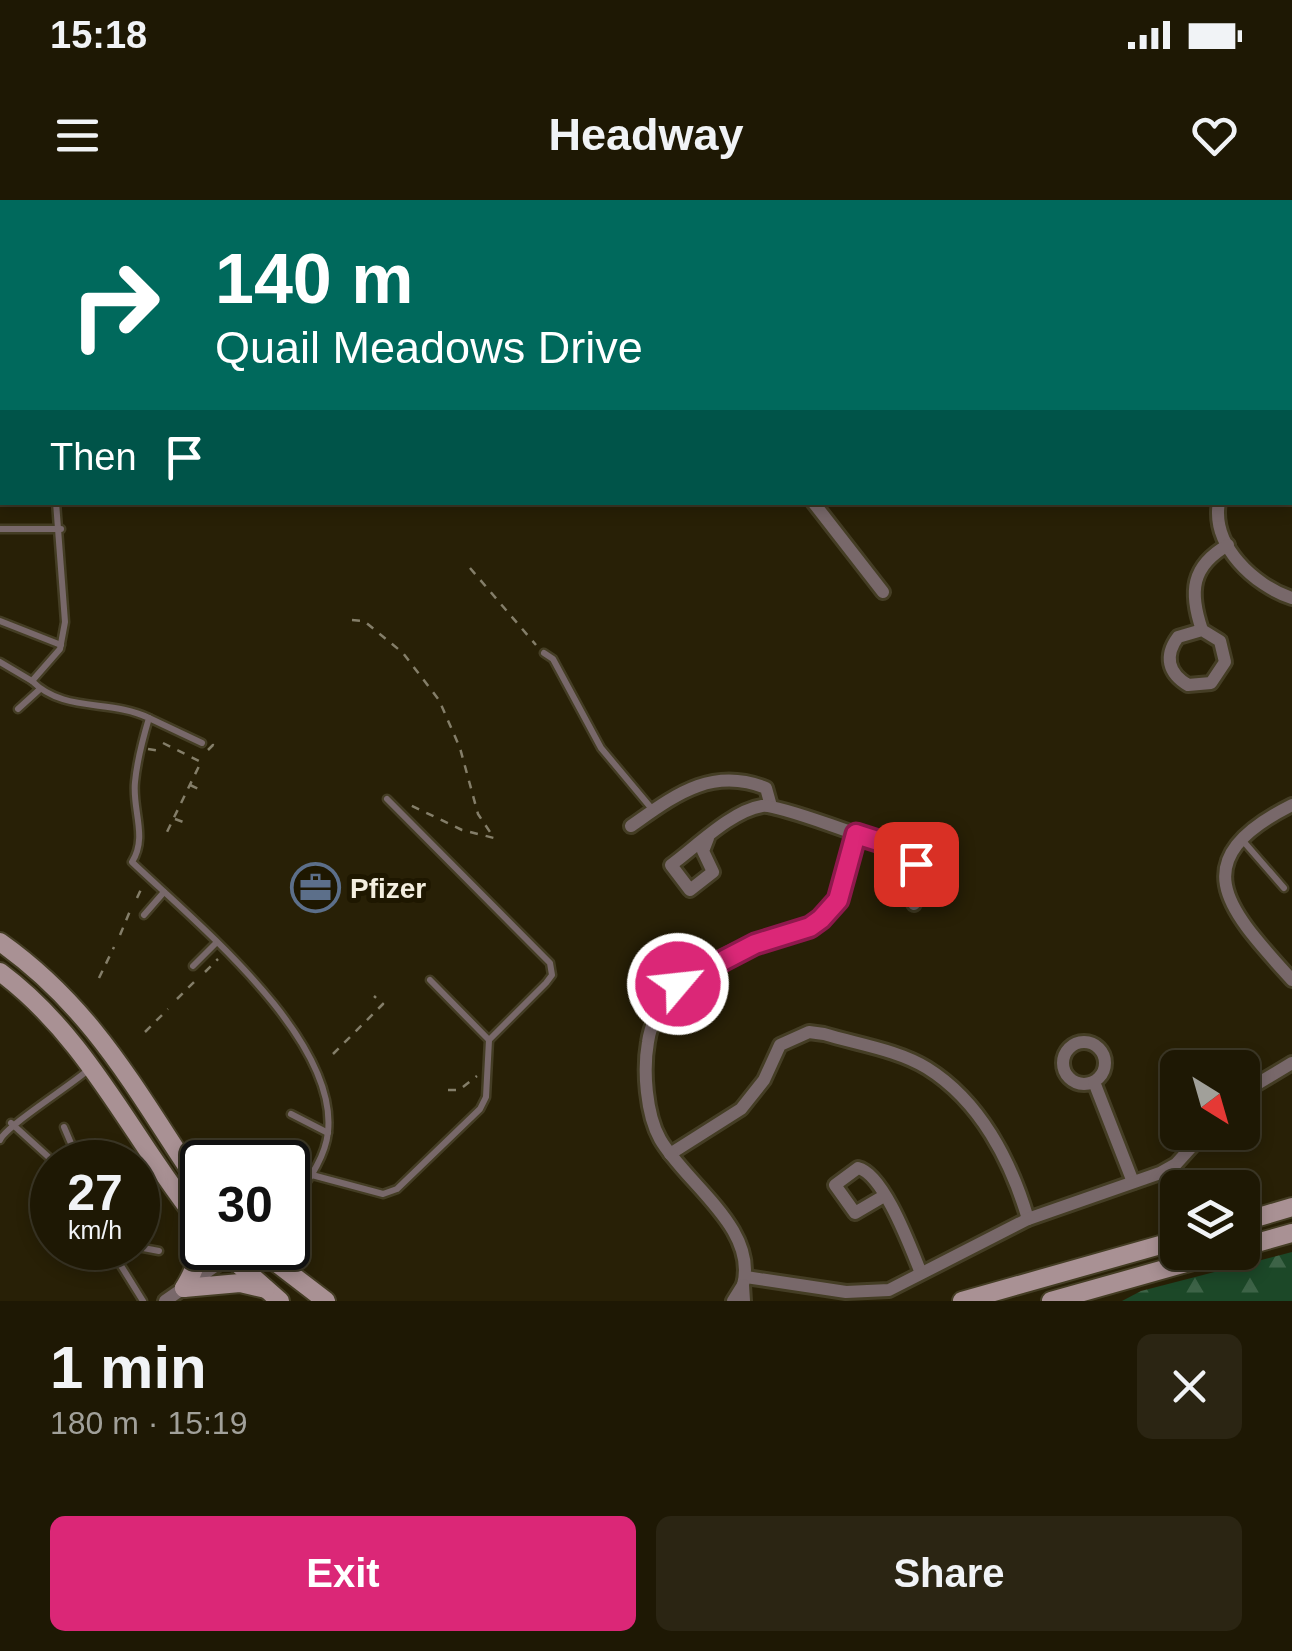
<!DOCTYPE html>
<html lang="en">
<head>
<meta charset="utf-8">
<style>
  :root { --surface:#1e1804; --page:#2b2513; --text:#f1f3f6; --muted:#a1a09a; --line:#3c3726; --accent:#db2777 }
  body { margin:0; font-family:Helvetica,sans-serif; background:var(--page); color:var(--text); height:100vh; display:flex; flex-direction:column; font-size:38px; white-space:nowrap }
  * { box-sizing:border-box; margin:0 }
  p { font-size:32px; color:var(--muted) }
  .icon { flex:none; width:55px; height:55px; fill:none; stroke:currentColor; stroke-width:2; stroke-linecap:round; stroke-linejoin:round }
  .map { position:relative; height:1101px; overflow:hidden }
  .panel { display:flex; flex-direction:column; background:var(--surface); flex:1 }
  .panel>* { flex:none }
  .guide { position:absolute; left:0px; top:0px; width:1292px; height:305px; box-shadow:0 5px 15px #0003,0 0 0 2px var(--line); background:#00695c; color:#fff; overflow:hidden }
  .needle { width:65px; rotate:143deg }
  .controls { position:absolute; left:1160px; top:850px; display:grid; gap:20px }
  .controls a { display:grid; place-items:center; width:100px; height:100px; border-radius:15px; background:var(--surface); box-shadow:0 5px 15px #0003,0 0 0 2px var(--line); font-size:50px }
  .speed { position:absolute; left:30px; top:940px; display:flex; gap:20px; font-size:50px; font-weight:700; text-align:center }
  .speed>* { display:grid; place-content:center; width:130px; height:130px; border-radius:50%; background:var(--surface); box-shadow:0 5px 15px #0003,0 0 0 2px var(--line); line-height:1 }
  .speed small { font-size:25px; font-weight:400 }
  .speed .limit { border:5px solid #111; border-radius:15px; background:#fff; color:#111 }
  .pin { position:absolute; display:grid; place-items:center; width:85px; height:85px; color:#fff; margin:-42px; border-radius:20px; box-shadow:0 5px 15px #0006 }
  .me { position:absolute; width:110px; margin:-55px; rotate:62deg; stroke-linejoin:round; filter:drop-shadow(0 0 8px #0008) }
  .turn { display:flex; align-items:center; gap:35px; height:210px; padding:0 50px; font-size:45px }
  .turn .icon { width:130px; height:130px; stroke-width:2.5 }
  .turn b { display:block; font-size:70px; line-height:85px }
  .then { display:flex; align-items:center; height:95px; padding:0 50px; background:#0003; gap:20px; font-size:38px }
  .round { display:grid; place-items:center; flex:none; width:105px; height:105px; border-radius:15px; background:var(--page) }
  .headline { display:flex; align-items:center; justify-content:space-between; height:170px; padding:0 50px }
  h1 { font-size:60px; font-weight:600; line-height:75px }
  .primary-button { display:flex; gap:20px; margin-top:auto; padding:20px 50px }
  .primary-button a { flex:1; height:115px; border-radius:15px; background:var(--accent); color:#fff; font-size:40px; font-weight:600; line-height:115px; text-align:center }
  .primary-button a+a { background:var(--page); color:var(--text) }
  .status { display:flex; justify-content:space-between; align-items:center; height:70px; padding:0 50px; background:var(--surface); direction:ltr }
  .status svg { height:28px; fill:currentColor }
  header { display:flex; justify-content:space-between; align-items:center; height:130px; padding:0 50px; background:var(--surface); font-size:45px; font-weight:600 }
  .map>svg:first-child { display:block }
</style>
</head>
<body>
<div class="status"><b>15:18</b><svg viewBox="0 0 49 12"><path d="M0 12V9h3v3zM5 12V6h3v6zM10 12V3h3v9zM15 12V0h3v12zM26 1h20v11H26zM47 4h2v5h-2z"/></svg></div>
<header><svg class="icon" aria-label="menu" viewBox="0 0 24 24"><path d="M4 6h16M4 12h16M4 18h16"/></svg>Headway<svg class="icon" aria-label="heart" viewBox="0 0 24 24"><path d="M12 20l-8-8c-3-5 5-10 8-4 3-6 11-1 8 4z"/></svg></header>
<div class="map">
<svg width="1292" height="1101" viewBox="0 0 1292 1101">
  <defs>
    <pattern id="forest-firs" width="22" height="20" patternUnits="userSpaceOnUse" patternTransform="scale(2.5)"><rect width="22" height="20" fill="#1c4828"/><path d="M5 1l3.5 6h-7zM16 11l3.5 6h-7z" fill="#3d6347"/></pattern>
  </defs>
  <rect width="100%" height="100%" fill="#282006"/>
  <path fill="url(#forest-firs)" d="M1292,1052V1101H1122L1141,1091Z"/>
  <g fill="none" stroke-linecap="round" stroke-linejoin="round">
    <defs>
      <g id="lane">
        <path d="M157,0L161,2"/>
        <path d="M1013,0L1014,2"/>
        <path d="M1186,0V2"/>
        <path d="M58,2L60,0"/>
        <path d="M179,2L181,0"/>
        <path d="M2,128V129"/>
        <path d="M0,267H2"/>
        <path d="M0,295H2"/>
        <path d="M0,329H61"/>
        <path d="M0,421L61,445"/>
        <path d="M544,453L553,459L601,548L652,609"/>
        <path d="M0,462L32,481L60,449L65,422L56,302"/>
        <path d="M32,481C64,513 110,499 149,518C143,538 137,561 135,582C132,610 148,637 132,662C195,722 338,838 328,932C325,960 306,983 290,1006"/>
        <path d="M18,509L40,489"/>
        <path d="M149,518L202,543"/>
        <path d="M387,599L550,763L552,775L546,783L489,840"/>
        <path d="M1244,642L1284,688"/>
        <path d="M144,715L164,692"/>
        <path d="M193,766L215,744"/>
        <path d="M291,914L328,933"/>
        <path d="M11,923L54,962"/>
        <path d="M64,927L79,962"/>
        <path d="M0,940C6,926 70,886 88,870"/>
        <path d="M312,975L383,994L397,989L480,909L486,897L489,840L430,780"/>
        <path d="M138,1047L159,1051"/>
        <path d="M110,1048L143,1101"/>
      </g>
      <g id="street">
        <path d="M477,0L480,2"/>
        <path d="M980,0L981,2"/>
        <path d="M1233,0L1234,2"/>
        <path d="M29,2L31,0"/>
        <path d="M1290,16H1292"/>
        <path d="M1290,186L1292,192"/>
        <path d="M1290,223L1292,222"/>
        <path d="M1290,238L1292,236"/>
        <path d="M813,302L883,392"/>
        <path d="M1219,302C1211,346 1255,386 1292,398"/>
        <path d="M1202,430L1178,437C1164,456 1168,473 1188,485L1211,483L1225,462L1220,441L1202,430C1189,392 1191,366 1228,345"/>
        <path d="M1292,605C1180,661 1229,710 1292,780"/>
        <path d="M631,626C674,596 711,566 766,588L771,606"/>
        <path d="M708,638L703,651L713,672L690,690L671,665C696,647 731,611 762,606C776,604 885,643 900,653C922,669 922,679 914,704"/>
        <circle cx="1084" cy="863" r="21"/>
        <path d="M1094,882L1133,982"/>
        <path d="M1242,893L1292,863"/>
        <path d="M670,954L741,909L764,880L780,845L809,832L824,834C857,844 898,850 927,868C980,901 1011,961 1028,1019"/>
        <path d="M884,996L855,1013L835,985L858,968C884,974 911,1049 921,1073"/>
        <path d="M746,1077L846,1092L889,1090L1028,1019L1160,973L1176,964L1205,932"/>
        <path d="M743,1085C758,1028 685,983 660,939C646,914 643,870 648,842C656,789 706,761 753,744C779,735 809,734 829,712C846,693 849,658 856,634"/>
        <path d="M165,1101L241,1048"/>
        <path d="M733,1101L743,1085L744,1101"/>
      </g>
      <g id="secondary">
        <path d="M0,742C96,810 138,895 202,989"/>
        <path d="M0,772C90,839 133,941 202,1026"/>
        <path d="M288,1012L289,1008"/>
        <path d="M1242,1022L1292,1007"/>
        <path d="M1242,1047L1292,1033"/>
        <path d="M220,1048L280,1101"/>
        <path d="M257,1048L326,1101"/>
        <path d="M184,1088C199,1064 202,1046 193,1019"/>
        <path d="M184,1088L240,1083L266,1089"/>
        <path d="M962,1101L1178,1040"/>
        <path d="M1051,1101L1225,1052"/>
      </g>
      <path id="primary" d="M0,50H1"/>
    </defs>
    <use href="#lane" stroke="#443d24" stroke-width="11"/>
    <use href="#street" stroke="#443d24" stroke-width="18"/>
    <use href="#secondary" stroke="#443d24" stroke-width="22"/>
    <use href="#primary" stroke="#443d24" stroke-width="25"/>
    <g stroke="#847e69" stroke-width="2.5" stroke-dasharray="8 8" stroke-linecap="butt">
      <path d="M470,368L536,445"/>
      <path d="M352,420L364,421L403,453L439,500L460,548L478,614L494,638L462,630L406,603"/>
      <path d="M163,543L201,562L165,636"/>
      <path d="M148,549L160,551"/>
      <path d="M208,550L213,545L221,548"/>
      <path d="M190,585L201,590"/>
      <path d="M175,619L186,623"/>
      <path d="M137,698L143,685"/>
      <path d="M120,735L130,711"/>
      <path d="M205,772L218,759"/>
      <path d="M99,778L114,747"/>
      <path d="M177,799L195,781"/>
      <path d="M145,832L168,809"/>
      <path d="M333,854L383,804L374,796"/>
      <path d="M448,890H459L477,876"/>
    </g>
    <use href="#lane" stroke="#78686a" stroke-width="6"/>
    <use href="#street" stroke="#78686a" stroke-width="12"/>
    <use href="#secondary" stroke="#a99194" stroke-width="18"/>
    <use href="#primary" stroke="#d0b1b5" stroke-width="20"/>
  </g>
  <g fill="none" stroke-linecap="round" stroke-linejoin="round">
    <defs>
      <path id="route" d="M678,784L755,744L810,727L821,719L838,700L856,634L884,643L916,664"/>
    </defs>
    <use href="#route" stroke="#8e194d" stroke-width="25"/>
    <use href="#route" stroke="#db2777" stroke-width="18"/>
  </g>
  <defs>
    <symbol id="office-ring" viewBox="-11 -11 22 22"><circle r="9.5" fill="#1e1700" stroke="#5c6f8a" stroke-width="1.5"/><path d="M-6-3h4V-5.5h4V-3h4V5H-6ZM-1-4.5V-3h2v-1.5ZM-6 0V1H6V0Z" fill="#5c6f8a"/></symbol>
  </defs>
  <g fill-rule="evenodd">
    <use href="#office-ring" x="288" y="660" width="55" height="55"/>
  </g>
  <g text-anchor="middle" stroke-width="10" stroke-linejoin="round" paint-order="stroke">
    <g font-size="28" font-weight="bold" fill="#f3eedf" stroke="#1e1700" text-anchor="start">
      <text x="350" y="698">Pfizer</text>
    </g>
  </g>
</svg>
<div class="controls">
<a><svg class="needle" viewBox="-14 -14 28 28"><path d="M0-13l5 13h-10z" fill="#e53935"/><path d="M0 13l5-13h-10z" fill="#a1a09a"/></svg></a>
<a><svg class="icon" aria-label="layers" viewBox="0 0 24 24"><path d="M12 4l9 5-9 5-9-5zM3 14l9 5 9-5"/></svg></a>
</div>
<div class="speed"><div>27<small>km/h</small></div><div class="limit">30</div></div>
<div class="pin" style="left:916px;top:664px;background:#d93025"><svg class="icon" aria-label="arrive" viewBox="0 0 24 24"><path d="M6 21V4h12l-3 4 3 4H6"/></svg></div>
<svg class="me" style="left:678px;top:784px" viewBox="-20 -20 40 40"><circle r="17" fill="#db2777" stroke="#fff" stroke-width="3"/><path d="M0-11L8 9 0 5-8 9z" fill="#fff"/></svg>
<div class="guide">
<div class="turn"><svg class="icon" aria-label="right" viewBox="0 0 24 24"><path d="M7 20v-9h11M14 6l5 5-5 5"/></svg><div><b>140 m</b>Quail Meadows Drive</div></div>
<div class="then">Then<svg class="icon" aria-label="arrive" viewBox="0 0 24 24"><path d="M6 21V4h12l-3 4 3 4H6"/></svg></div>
</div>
</div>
<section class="panel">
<div class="headline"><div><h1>1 min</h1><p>180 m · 15:19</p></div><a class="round"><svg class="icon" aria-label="close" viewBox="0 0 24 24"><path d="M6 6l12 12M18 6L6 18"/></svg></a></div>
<div class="primary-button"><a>Exit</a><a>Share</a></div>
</section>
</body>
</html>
